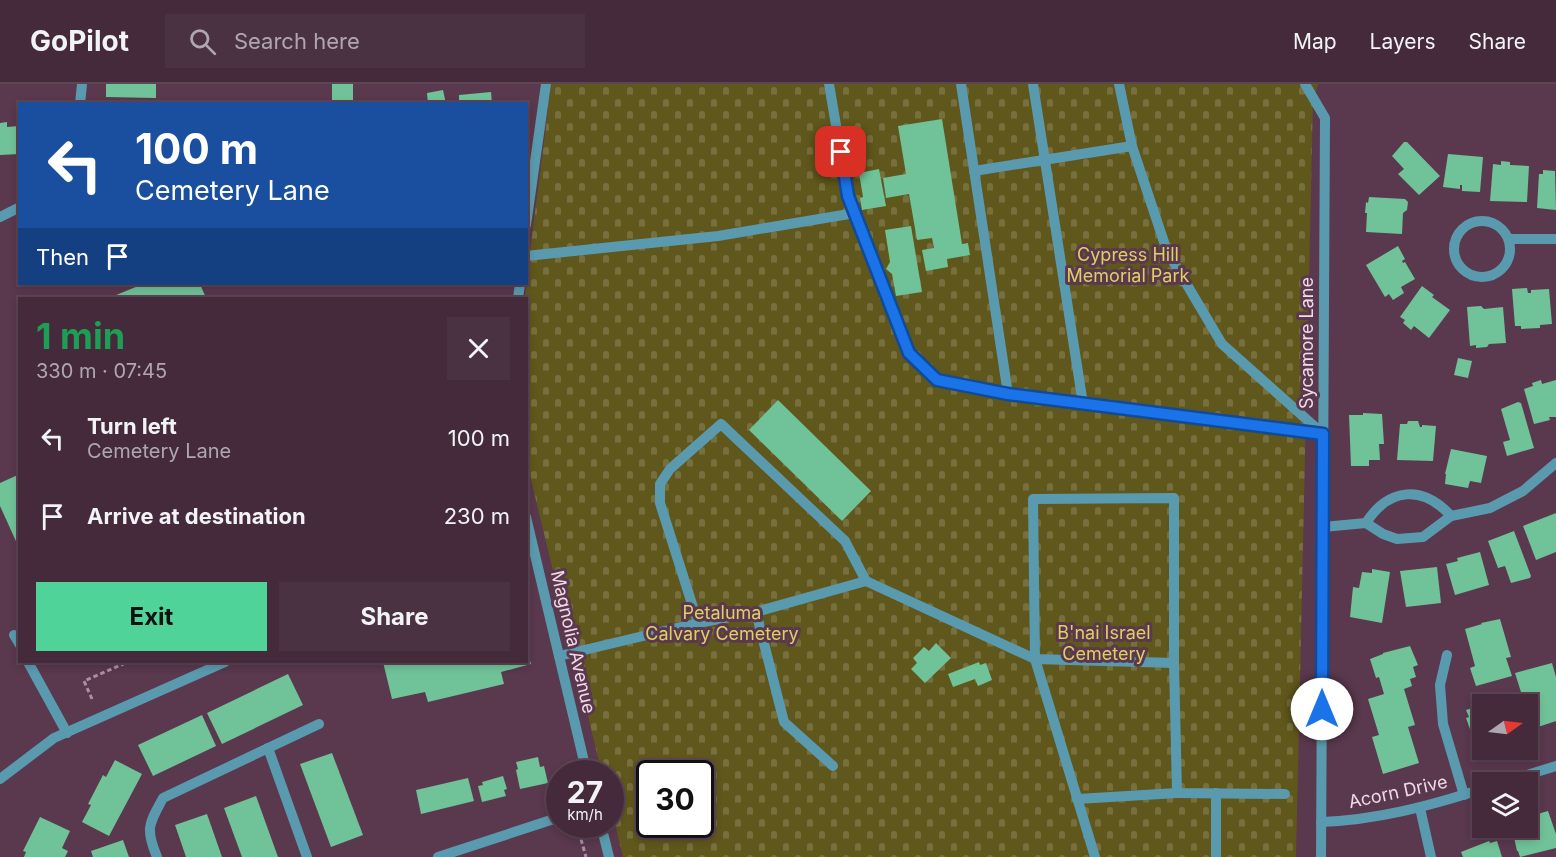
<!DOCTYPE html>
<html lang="en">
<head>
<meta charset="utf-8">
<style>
  :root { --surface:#442a3a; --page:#4b3242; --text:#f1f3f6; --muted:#afa7af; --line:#5c4654; --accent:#4fd399 }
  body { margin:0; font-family:Inter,sans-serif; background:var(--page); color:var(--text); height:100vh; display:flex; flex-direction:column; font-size:22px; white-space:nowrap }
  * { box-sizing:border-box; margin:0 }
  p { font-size:20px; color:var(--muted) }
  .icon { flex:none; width:33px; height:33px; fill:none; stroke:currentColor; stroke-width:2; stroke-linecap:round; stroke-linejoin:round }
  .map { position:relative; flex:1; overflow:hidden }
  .sheet { position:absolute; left:18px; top:213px; width:510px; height:366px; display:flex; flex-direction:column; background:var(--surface); border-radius:0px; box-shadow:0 3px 9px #0003,0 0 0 2px var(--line) }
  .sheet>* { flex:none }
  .banner { position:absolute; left:18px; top:18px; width:510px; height:183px; border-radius:0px; box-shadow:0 3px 9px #0003,0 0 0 2px var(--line); background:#1a4fa0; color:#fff; overflow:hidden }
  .needle { width:39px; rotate:76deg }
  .fabs { position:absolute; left:1472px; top:610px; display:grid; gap:12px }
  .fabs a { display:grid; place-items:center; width:66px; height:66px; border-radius:0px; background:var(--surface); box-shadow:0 3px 9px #0003,0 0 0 2px var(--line); font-size:30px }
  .speed { position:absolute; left:546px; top:676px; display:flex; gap:12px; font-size:30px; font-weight:700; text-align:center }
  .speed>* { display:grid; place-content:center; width:78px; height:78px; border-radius:50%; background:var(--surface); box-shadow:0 3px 9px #0003,0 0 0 2px var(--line); line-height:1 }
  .speed small { font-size:15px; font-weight:400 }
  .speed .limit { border:3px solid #111; border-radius:9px; background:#fff; color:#111 }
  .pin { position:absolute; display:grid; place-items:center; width:51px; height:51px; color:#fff; margin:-26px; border-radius:12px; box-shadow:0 3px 9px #0006 }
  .me { position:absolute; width:66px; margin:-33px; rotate:0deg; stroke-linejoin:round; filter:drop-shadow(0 0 4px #0008) }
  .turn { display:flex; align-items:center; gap:21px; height:126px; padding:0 18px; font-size:27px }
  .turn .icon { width:78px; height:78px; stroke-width:2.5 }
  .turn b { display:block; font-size:42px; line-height:51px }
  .then { display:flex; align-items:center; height:57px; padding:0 18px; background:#0003; gap:12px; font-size:22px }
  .round { display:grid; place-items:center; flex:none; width:63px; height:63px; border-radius:0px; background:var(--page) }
  .head { display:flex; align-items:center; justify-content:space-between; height:102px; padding:0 18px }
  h1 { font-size:36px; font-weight:700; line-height:45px; color:#1e9e55 }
  .primary-button { display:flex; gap:12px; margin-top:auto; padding:12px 18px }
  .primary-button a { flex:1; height:69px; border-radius:0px; background:var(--accent); color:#111; font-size:24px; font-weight:700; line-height:69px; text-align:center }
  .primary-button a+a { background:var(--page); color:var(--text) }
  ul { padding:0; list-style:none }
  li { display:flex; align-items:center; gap:18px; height:78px; padding:0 18px }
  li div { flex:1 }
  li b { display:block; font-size:22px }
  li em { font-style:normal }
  header { display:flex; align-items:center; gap:36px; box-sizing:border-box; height:84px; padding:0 30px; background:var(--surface); border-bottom:2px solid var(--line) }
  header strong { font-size:28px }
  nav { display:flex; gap:33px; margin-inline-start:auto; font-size:21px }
  .search { width:420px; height:54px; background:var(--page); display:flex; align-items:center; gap:15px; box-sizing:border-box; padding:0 21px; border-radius:0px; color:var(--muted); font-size:22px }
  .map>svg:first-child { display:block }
</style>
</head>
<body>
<header>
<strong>GoPilot</strong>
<div class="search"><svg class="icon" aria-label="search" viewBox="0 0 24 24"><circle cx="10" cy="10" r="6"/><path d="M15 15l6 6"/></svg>Search here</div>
<nav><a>Map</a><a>Layers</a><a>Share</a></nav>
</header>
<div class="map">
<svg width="1556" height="773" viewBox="0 0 1556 773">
  <defs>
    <pattern id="cemetery-stones" width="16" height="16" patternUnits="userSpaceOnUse" patternTransform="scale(1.5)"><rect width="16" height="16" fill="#60571c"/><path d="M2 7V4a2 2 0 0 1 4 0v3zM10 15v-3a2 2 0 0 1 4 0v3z" fill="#776f3d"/></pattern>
  </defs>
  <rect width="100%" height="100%" fill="#5a384e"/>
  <path fill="url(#cemetery-stones)" fill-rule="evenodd" d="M551,0H1318L1313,16L1296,773H623L611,723L610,690H602L528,383L526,368V214H525C532,143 543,72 551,0ZM650,690H700V741H650Z"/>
  <g fill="#70c299">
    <path d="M106,0H156V14L106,13Z"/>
    <rect x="332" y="0" width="21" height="20"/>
    <path d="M443,6L446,20H428L427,9Z"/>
    <path d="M491,8L492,20H459V11Z"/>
    <path d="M942,35L962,160L968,159L970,171L947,175L948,183L926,187L922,166L934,164L932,154L917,156L909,110L886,114L883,94L906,90L898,42Z"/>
    <path d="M7,38V43L19,42L20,70L0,71V39Z"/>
    <path d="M1404,58H1407L1440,92L1419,111L1398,90L1404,85L1392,72Z"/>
    <path d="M1448,70L1483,73L1480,108L1462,107V101H1460V105L1443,103Z"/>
    <path d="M1501,77L1510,78V81L1529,82L1527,118L1490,117L1493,80L1501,81Z"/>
    <path d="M879,85L886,122L862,126L860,114L863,113L859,89Z"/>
    <path d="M1543,86L1555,87L1556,126L1537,124L1539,90H1543Z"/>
    <path d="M1369,113L1405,115L1408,118L1407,126L1403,129L1402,150L1366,148L1367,129H1365L1366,118L1368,119Z"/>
    <path d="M911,142L922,208L896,212L892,190L886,185L890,178L885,146Z"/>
    <path d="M1398,162L1405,175L1402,177L1403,179L1405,178L1415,195L1401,203L1404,209L1393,216L1389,210L1385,213L1366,181Z"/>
    <path d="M143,200H200L206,214H109Z"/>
    <path d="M1422,202L1434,211L1432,213L1450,226L1429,254L1414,242L1411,246L1403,239L1405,236L1400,233Z"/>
    <path d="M1527,204L1528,209H1531V206L1549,205L1552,240L1540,241V244L1521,245V242H1515L1512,205Z"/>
    <path d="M1481,222L1484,225L1503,223L1506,259L1489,260L1487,263L1476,264V261L1470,262L1467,223Z"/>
    <path d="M1458,274L1472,277L1468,294L1454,291Z"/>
    <path d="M1541,296L1542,300L1556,296V333H1549L1550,336L1534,340L1524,305L1533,302L1532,299Z"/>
    <path d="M778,316L871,407L842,437L749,346Z"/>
    <path d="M1518,318L1521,319L1534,364L1507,372L1503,358L1510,356L1501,325Z"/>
    <path d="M1363,329L1382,330L1384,360H1379L1380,376H1369V382H1351L1349,331H1363Z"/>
    <path d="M1408,337H1418L1420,343H1422V341L1436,342L1433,377L1397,376L1400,340H1407Z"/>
    <path d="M1451,365L1487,372L1481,399L1470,397L1468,404L1445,400L1446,390H1445Z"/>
    <path d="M20,390V466L0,422V399Z"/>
    <path d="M1556,429V468L1536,476L1523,442Z"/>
    <path d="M1514,447L1531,492L1530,494L1511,499L1505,482L1498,484L1488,457Z"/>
    <path d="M1480,468L1489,501L1455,511L1446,480L1458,477L1457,474Z"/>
    <path d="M1437,483L1441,519L1406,523L1400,487Z"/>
    <path d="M1372,485L1390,488L1382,539L1350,533L1353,503L1359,504L1362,488L1372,489Z"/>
    <path d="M1500,535L1511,573L1506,574L1512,592L1476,602L1470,584L1475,582L1465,545L1482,540L1481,539Z"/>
    <path d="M936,559L951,574L925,599L911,585L917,579L913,574L924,563L929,567Z"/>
    <path d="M1410,562L1418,581L1413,583L1416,593L1410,595L1412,602L1404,605L1415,641L1408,643L1419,679L1383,690L1372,653L1379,651L1368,615L1384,610L1379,593L1376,594L1370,575L1383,570V569Z"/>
    <path d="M526,563L531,580L501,588L504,600L428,618L425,608L392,615L383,578H526Z"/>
    <path d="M979,578L980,581L986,579L992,596L978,602L975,595L953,603L948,590Z"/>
    <path d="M1552,579L1556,593V637L1532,645L1527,621H1525L1515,589Z"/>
    <path d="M288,590L303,621L222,660L207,629Z"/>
    <path d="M1482,621V660L1476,662L1466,634L1469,633L1466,626Z"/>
    <path d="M202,631L216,662L153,692L138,661Z"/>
    <path d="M332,669L363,751L331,763L300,680Z"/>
    <path d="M538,673L540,683L544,682L548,699L520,705L516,686L518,685L516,678Z"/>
    <path d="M115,676L142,690L109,752L82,738L91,721L88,720L103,691L106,693Z"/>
    <path d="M503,692L507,705L504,706L506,712L482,718L478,702L483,701L482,698Z"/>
    <path d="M468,694L474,717L421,730L416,706Z"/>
    <path d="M256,712L278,773H242L224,724Z"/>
    <path d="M1548,727L1556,750V764L1520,773L1518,767H1517L1512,744H1527V733Z"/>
    <path d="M207,730L222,773H186L175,741Z"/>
    <path d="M40,733L70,747L62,764L68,767L65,773H24L26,768L23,767Z"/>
    <path d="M123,756L129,773H93L91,767Z"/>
    <path d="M1489,757L1490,759L1497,757L1502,773H1463L1461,768Z"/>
  </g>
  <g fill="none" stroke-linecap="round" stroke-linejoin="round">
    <g stroke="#ab90a1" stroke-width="3" stroke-dasharray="4.5 3" stroke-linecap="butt">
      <path d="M92,615L84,597L128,578"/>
      <path d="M577,741L586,773"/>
    </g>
    <g stroke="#5a9aaf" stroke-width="10">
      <path d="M829,0L848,112L909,269L937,296L1008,310L1323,350"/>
      <path d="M961,0L1008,310"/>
      <path d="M1033,0L1083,320"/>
      <path d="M1119,0L1132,62L1167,167L1222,260L1323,350"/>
      <path d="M1305,0L1325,34L1321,773"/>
      <path d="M80,20L82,0"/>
      <path d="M974,87L1132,62"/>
      <path d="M0,133L20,123"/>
      <circle cx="1482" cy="165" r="28"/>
      <path d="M526,141L546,0"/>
      <path d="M1509,155H1556"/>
      <path d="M526,172L718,152L855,129"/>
      <path d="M518,214L520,200"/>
      <path d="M1174,414V579L1035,575L1033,415Z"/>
      <path d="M526,433L587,690"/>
      <path d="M1366,439C1389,403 1423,401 1451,432"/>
      <path d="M1323,443L1366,439L1383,450L1397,455L1423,453L1451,432L1490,424L1523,407L1556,379"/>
      <path d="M866,497L756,528L698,539L660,419V400L670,385L721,340L845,457L866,497L1035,575L1095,773"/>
      <path d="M756,528L784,638L833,682"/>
      <path d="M14,551L20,561"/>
      <path d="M1447,571L1440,601L1443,640L1464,711"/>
      <path d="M559,572L698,539"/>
      <path d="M28,578L67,649"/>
      <path d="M1174,579L1177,709L1285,710"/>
      <path d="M268,664L307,773"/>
      <path d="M0,695L54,654L225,578"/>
      <path d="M1501,699L1556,682"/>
      <path d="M1216,709V773"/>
      <path d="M1077,715L1177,709"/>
      <path d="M1420,724L1431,773"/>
      <path d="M1321,738C1377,736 1429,722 1482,705"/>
      <path d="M601,741L609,773"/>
      <path d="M157,773C145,744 149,740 163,714L319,640"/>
      <path d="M438,773L560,733"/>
    </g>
  </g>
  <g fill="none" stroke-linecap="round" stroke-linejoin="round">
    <defs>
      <path id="route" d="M841,68L848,112L909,269L937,296L1008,310L1323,350L1322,625"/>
    </defs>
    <use href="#route" stroke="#114b97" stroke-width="15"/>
    <use href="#route" stroke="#1a73e8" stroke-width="10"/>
  </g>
  <g text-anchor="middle" stroke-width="6" stroke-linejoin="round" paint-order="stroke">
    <g font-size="18" fill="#e0cf62" stroke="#5a384e">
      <text x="1128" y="177">Cypress Hill<tspan x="1128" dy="21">Memorial Park</tspan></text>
      <text x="722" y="535">Petaluma<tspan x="722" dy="21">Calvary Cemetery</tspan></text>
      <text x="1104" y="555">B'nai Israel<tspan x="1104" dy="21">Cemetery</tspan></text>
    </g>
    <g font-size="18" fill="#f1dbe8" stroke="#5a384e">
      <text transform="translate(1307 259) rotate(-90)" y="6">Sycamore Lane</text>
      <text transform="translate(573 558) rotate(77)" y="6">Magnolia Avenue</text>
      <text transform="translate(1398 708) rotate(-12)" y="6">Acorn Drive</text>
    </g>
  </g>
</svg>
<div class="fabs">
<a><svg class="needle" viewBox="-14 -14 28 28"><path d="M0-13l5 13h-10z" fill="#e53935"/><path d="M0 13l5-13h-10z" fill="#afa7af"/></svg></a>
<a><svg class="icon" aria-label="layers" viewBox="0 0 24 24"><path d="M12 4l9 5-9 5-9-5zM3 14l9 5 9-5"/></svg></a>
</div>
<div class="speed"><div>27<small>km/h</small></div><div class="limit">30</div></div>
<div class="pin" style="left:841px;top:68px;background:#d93025"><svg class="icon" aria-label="arrive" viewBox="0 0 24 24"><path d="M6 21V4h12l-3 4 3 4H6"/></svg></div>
<svg class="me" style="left:1322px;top:625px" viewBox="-20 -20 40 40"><circle r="19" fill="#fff"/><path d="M0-13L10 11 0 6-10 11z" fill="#1a73e8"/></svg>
<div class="banner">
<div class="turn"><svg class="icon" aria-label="left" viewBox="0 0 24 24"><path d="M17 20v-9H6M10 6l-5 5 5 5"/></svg><div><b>100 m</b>Cemetery Lane</div></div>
<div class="then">Then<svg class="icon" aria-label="arrive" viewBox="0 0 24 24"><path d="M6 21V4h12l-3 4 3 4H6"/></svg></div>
</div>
<section class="sheet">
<div class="head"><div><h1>1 min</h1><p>330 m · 07:45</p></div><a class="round"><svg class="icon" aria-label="close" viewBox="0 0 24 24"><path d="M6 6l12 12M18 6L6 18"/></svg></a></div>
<ul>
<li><svg class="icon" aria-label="left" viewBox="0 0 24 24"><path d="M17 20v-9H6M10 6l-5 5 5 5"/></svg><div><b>Turn left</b><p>Cemetery Lane</p></div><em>100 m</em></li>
<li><svg class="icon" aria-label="arrive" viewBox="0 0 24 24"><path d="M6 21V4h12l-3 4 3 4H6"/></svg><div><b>Arrive at destination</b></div><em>230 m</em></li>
</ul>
<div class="primary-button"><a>Exit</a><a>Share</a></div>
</section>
</div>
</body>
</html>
